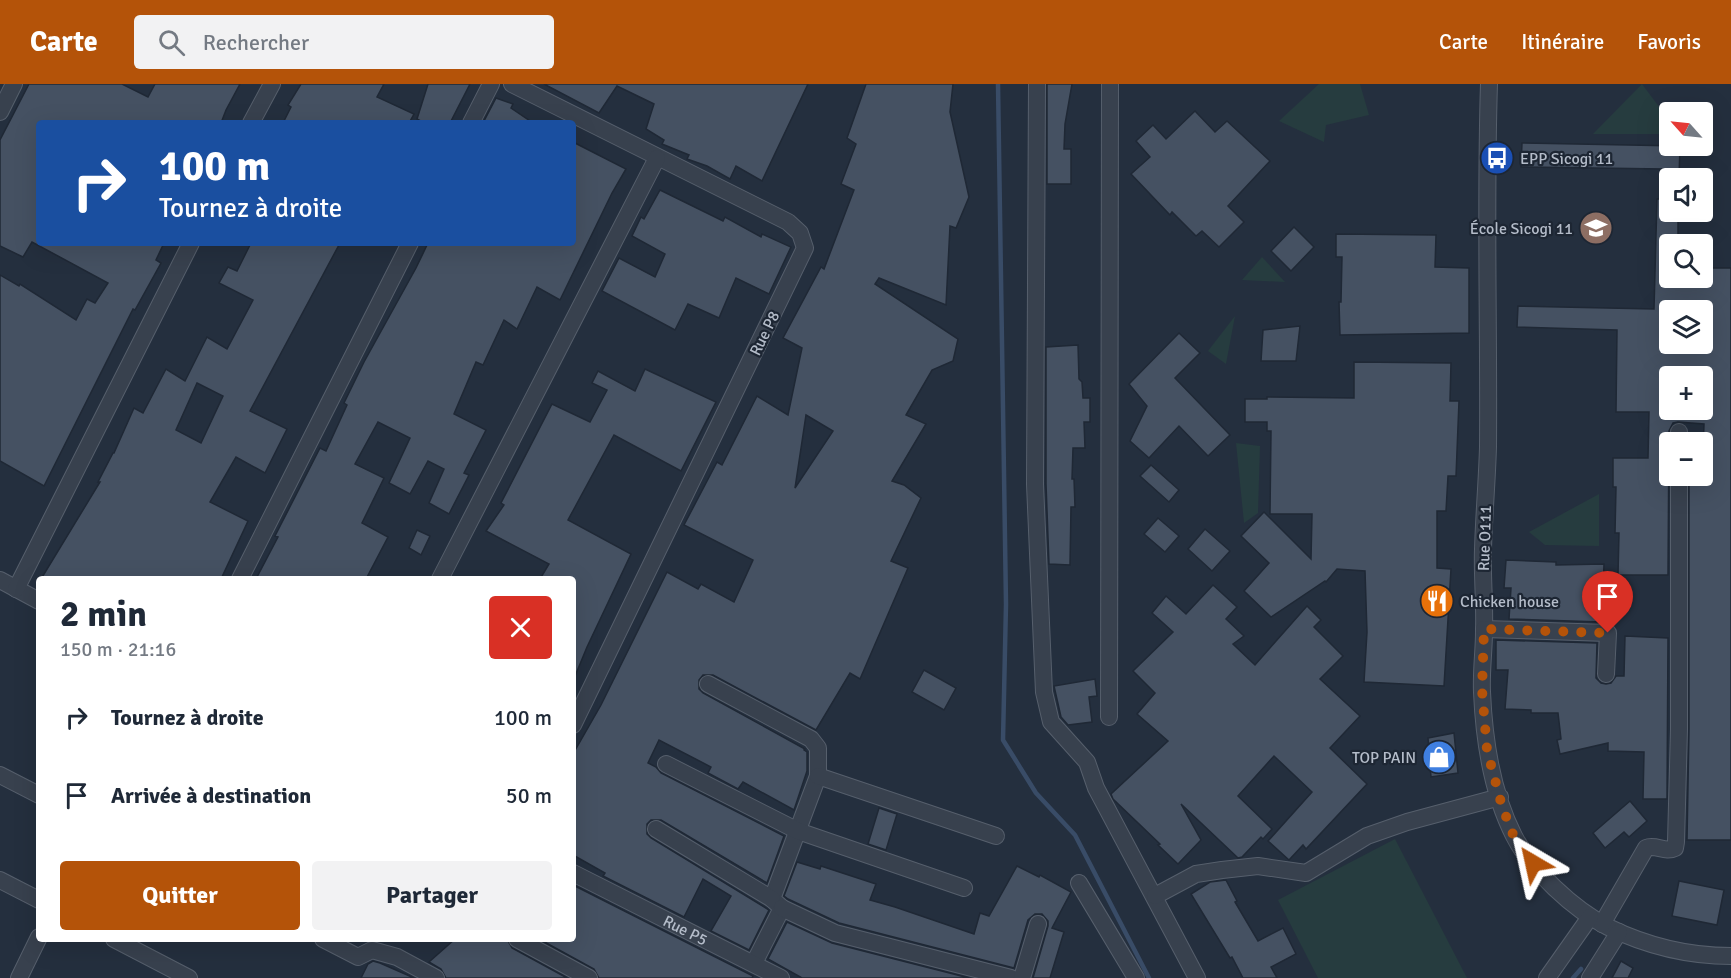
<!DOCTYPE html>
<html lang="fr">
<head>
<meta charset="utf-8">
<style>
  :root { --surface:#fff; --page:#f2f2f3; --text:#1f2937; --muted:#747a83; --accent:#b45309 }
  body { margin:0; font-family:Signika,sans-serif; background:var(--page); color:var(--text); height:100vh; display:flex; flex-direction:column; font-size:22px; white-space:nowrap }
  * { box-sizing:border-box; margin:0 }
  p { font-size:20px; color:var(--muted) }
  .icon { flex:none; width:33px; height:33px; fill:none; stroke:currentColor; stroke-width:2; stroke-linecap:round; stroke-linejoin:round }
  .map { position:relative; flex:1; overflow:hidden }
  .sheet { position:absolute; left:36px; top:492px; width:540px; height:366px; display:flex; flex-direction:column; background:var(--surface); border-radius:6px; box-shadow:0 6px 24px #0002 }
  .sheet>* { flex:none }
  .guide { position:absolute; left:36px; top:36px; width:540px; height:126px; border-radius:6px; box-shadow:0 6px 24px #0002; background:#1a4fa0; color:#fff; overflow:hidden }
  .needle { width:39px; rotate:297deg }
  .controls { position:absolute; left:1659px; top:18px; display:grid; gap:12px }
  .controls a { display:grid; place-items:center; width:54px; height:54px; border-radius:6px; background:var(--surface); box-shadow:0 6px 24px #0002; font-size:30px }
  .pin { position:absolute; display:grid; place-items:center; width:51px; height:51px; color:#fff; margin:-62px -26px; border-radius:50% 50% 50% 0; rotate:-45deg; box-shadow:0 0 6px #0007 }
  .pin .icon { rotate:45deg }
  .me { position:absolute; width:66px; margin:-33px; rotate:324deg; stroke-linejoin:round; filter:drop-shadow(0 0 4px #0008) }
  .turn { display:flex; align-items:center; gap:21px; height:126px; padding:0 24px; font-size:27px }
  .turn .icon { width:78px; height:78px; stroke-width:2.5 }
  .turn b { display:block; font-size:42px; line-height:51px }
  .round { display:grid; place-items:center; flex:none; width:63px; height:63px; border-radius:6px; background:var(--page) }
  .overview { display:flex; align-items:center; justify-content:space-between; height:102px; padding:0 24px }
  h1 { font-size:36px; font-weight:700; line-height:45px }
  .action { display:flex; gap:12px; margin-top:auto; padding:12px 24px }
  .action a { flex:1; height:69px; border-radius:6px; background:var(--accent); color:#fff; font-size:24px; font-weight:700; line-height:69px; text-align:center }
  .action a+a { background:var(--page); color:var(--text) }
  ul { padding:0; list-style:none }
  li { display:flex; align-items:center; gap:18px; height:78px; padding:0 24px }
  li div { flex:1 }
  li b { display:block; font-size:22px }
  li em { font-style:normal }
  header { display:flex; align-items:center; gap:36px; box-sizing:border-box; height:84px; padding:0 30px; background:var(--accent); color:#fff }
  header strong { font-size:28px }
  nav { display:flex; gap:33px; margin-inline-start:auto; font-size:21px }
  .search { width:420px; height:54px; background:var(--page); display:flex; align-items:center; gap:15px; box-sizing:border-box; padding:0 21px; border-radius:6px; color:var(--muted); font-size:22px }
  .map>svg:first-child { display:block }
</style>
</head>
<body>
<header>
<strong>Carte</strong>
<div class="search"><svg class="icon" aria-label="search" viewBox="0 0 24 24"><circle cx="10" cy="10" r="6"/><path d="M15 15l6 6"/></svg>Rechercher</div>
<nav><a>Carte</a><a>Itinéraire</a><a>Favoris</a></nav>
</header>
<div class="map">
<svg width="1731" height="894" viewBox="0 0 1731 894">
  <rect width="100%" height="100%" fill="#242f3e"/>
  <g fill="#263c3f">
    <path d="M1319,0H1360L1369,31L1326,41L1324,58L1279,37Z"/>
    <path d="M1642,0L1669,36V50H1593Z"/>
    <path d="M1262,173L1285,198L1242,196Z"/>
    <path d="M1235,232L1226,280L1208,267Z"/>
    <path d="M1236,359L1260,362L1258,429L1244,439Z"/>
    <path d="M1599,410V462L1545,461L1529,448Z"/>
    <path d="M1395,755L1467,894H1318L1278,816Z"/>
  </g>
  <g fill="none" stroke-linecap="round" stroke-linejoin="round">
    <g stroke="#394c67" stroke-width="4.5">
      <path d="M998,0L1006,520L1003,656L1036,709L1075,751L1149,894"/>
      <path d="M1573,894L1581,885"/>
    </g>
  </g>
  <g fill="#455162" stroke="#1f2835" stroke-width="1.5" fill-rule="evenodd">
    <path d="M29,0H122L148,13L155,0H240L226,26L221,39H39V159H164L156,176L161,179L135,226L133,225L44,402L0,377V191L19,202L20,200L76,236L87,215L95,219L108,199L32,158L23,173L0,162V56Z"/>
    <path d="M301,0H384L377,13L414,30L409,39H283L291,23L288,21Z"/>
    <path d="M428,0H470L450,39H424L417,35Z"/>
    <path d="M544,0H808L762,97L736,82L730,95L707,82L687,75L689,71L662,60L664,56L646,45L654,20L617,2L599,29Z"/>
    <path d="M866,0H953L950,28L969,113L956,144L950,142L946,221L879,194L875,200L958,255L953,277L932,286L906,331L926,340L892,397L904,401L921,414L891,477L908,484L860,595L850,589L816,646L713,591H703L699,596V605L703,609L805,665L804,666L807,668V687L794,726L743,698L738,705L708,689L711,683L659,656L648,679L656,683L661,689L784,752L767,799L661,736H651L647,740V750L651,754L769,826L749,866L711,847L731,812L703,795L684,833L603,792L605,789L573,771V670L601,621L667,488L698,505L701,500L734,518L753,476L684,441L717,378L722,381L757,312L788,331L802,264L783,254L821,183L824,185L854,106L841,100L856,60L847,54ZM806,331L833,347L795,404Z"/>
    <path d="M1047,0H1072L1065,40L1064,65H1071V100H1047Z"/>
    <path d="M496,14L513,20L511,24L533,39H483Z"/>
    <path d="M1195,27L1215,48L1227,37L1270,77L1228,122L1244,138L1219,163L1202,147L1196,152L1172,128L1170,131L1131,90L1150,73L1136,57L1153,41L1166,55Z"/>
    <path d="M573,58L626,85L612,109L560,216L537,203L517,245L504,236L483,281L476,278L454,330L486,346L464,389L469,391L449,430L429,419L444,385L428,377L410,410L389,399L410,354L378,338L355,380L384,394L362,439L388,453L366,495H256L278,453L275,452L320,364L326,367L347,321L344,319L364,278L416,184L428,159H573Z"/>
    <path d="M1522,59L1680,62L1679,94H1664V85L1521,83Z"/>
    <path d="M660,106L723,137L725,133L761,153L762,150L791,163L769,210L736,194L719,234L688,220L675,246L602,207L619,174L655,193L665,170L632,152L641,133L644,135Z"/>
    <path d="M1657,115H1670V128H1678V160H1670V194H1702V184H1731V756H1687L1689,645V392H1702L1704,340L1678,338L1673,339L1669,347L1668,491H1618L1619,449H1615L1616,403H1613V374H1648L1649,328H1616L1617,246L1517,243L1518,222L1654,225ZM1670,226H1702V260H1670ZM1670,292H1702V326H1670Z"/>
    <path d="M1294,143L1314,163L1291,187L1271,167Z"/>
    <path d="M1336,150L1436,151L1435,183L1469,184V249L1340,251L1339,218H1341L1342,173H1336Z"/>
    <path d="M251,159H340L250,327L287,345L265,389L236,373L210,418L248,437L221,495H41L100,398H98L113,369H114L134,324L143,329L166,285L185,297L207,253L227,265L253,216L219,199L228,183L237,187ZM197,299L223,312L201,359L176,346Z"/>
    <path d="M1300,242L1296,277H1261L1263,246Z"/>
    <path d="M1179,249L1200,269L1175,294L1230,351L1208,372L1179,342L1149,374L1130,357L1147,322L1129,300Z"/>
    <path d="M1078,261L1079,295L1082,298L1083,314H1090V338H1084L1085,364H1073L1072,395H1074L1075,423H1071L1070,481L1049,480L1046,400V263Z"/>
    <path d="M1354,278L1451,279L1450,317H1459L1456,392H1448L1446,427H1437V484L1451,485L1444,602L1364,598L1367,548L1365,487L1337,485L1326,498L1325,497L1271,533L1244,507L1269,479L1241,452L1264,428L1311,475L1312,430H1270L1271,347H1267V338H1245V315H1267V313L1354,314Z"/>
    <path d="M645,285L716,318L681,387L614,351L568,436L631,470L587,563L573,597V495H540L549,480L486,447L504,421L501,419L552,320L590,338L607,306L592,299L598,287L635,307Z"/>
    <path d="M1151,381L1179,406L1169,418L1140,392Z"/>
    <path d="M1158,434L1179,452L1165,468L1144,450Z"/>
    <path d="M1205,445L1230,467L1212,487L1188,465Z"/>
    <path d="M417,446L430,452L421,471L409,464Z"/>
    <path d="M1506,476L1556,478V481L1604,480L1602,538L1509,535L1511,504H1504Z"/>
    <path d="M1213,501L1237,523L1226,535L1244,552L1233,560L1255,581L1307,522L1321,536L1314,543L1343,572L1320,595L1360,632L1330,664L1367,700L1306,765L1303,761L1289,776L1268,757L1312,708L1274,672L1238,712L1272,745L1263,755L1261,753L1242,773L1238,774L1181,720L1201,756L1178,780L1158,761L1160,760L1113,715L1111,710L1168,657L1137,630L1155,609L1133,587L1173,548L1152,529L1166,512L1186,530Z"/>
    <path d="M1625,552L1668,554L1667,715H1643L1644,668L1608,667V659L1560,670L1557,656L1561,655L1558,629H1531V626L1505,625L1508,586H1496V556L1597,559L1596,594L1601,599L1606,600L1611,599L1616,592H1624Z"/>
    <path d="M924,586L956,604L944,626L912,608Z"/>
    <path d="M1095,595L1097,612L1089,613L1092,638L1068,641L1061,633L1054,602Z"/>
    <path d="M1454,649L1458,689L1431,693L1428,654Z"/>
    <path d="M1630,717L1647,737L1629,753L1624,748L1605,764L1593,749Z"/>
    <path d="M879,724L897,730L886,766L868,760Z"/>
    <path d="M797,778L820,785L821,782L876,800L870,816L895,823L974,850L980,829L989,832L1017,782L1039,793L1040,791L1071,808L1052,844L1064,848L1050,894H1033L1048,842V837L1042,830H1035L1028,836L1014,884L839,839L788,815L784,812Z"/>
    <path d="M1226,796L1237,817L1235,818L1258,857L1283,844L1296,870L1271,883L1277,894H1243L1232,873L1230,874L1191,810L1210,798Z"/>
    <path d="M1679,797L1724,806L1717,841L1672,832Z"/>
    <path d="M573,801L753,892L752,894H599L594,885L539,855H573Z"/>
    <path d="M787,838L832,859L969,894H802L768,875Z"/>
    <path d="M455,855H507L512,864L567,894H446L441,885L429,878Z"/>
    <path d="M373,877L380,879L414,894H361L368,880Z"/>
    <path d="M1621,877L1633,884L1628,894H1612Z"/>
  </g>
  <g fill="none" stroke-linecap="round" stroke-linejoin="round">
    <defs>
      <g id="street">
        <path d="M512,0L788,138L800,149L805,164L573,641"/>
        <path d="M1037,0L1035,400L1044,608L1051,638L1087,678L1096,704L1197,894"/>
        <path d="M1489,0C1485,121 1489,242 1488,363C1487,397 1484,431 1483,465C1482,492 1485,519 1484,547C1484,567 1481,588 1482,608C1484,655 1492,709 1514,752C1532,787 1573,825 1608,843C1647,862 1688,872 1731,872"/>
        <path d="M0,28L14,0"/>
        <path d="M251,39L272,0"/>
        <path d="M471,39L491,0"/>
        <path d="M1679,358V348"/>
        <path d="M240,495L410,159"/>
        <path d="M440,495L657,74"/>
        <path d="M0,496L39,517"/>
        <path d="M16,505L191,159"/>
        <path d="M1484,545L1608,549L1606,590"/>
        <path d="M708,600L811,655L818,664V692L772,815L782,824L754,879"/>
        <path d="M1109,633L1110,0"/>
        <path d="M666,680L798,747L964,804"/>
        <path d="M0,691L39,711"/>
        <path d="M818,692L996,752"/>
        <path d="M656,745L772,815"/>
        <path id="s1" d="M573,789L781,894"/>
        <path d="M0,796L39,816"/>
        <path d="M1079,799L1136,894"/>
        <path d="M1155,812L1196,790L1222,786L1258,782L1306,789L1367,752L1407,738L1500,713"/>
        <path d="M782,824L835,849L1011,894"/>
        <path d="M1602,840L1646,764C1656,760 1665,769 1675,764L1676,758L1679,645V392"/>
        <path d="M114,855L189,894"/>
        <path d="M323,855L358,873L372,866L397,873L436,894"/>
        <path d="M517,855L589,894"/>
        <path d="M19,894L39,853"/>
        <path d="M1022,894L1038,840"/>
        <path d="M1547,894L1590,833"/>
        <path d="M1590,894L1619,848"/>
      </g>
    </defs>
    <use href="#street" stroke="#565f6c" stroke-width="18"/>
    <use href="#street" stroke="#38414e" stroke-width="16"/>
  </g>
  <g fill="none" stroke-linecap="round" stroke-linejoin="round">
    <path stroke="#b45309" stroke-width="10" stroke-dasharray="0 18" d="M1533,779L1514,753L1502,722L1487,666L1482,606L1484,545L1608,549"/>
  </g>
  <defs>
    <symbol id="bus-disc" viewBox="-11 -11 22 22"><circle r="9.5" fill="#1a4fb4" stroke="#1d2633"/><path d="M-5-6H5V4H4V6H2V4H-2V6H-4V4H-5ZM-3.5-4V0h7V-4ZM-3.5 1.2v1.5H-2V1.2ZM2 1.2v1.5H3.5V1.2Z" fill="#fff"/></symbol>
    <symbol id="school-disc" viewBox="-11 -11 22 22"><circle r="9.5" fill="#8d6e63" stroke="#1d2633"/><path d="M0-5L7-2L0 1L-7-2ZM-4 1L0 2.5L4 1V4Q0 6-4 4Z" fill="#fff"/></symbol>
    <symbol id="restaurant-disc" viewBox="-11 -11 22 22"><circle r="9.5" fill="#e8710a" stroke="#1d2633"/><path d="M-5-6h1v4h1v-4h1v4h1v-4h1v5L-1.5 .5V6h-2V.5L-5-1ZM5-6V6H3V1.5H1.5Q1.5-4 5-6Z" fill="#fff"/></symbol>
    <symbol id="shop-disc" viewBox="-11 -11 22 22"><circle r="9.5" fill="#3f7fe0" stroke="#1d2633"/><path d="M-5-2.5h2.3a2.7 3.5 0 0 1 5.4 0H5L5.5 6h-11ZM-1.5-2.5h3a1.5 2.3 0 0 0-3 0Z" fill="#fff"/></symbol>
  </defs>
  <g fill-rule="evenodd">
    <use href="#bus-disc" x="1478" y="55" width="38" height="38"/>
    <use href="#school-disc" x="1577" y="125" width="38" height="38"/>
    <use href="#restaurant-disc" x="1418" y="498" width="38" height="38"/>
    <use href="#shop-disc" x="1420" y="654" width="38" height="38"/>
  </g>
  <g text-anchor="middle" stroke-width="4.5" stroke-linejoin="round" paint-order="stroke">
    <g font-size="16" fill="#b4bcc9" stroke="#1d2633" text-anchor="start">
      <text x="1520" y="80">EPP Sicogi 11</text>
      <text x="1573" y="150" text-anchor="end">École Sicogi 11</text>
      <text x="1460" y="523">Chicken house</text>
      <text x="1416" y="679" text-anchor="end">TOP PAIN</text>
    </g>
    <g font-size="16" fill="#b4bcc9" stroke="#1d2633">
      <text transform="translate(764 249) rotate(-64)" y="6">Rue P8</text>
      <text transform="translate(1484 454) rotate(-88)" y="6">Rue O111</text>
      <text dy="6" stroke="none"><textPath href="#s1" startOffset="126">Rue P5</textPath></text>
    </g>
  </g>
</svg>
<div class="controls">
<a><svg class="needle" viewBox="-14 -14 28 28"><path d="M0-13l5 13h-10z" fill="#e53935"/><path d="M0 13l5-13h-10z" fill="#747a83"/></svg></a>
<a><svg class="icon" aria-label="sound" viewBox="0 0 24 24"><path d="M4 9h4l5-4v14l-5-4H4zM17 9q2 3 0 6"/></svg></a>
<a><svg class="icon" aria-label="search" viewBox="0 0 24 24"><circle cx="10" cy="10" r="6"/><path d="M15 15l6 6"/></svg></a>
<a><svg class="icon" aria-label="layers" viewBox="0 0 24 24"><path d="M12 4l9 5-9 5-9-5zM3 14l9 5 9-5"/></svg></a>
<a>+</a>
<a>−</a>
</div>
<div class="pin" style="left:1608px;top:549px;background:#d93025"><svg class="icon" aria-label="arrive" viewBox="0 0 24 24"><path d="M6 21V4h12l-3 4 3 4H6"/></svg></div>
<svg class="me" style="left:1533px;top:779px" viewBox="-20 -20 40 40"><path d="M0-17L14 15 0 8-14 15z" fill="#b45309" stroke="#fff" stroke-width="4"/></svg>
<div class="guide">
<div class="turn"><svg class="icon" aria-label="right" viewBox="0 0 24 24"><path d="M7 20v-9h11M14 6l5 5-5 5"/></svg><div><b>100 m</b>Tournez à droite</div></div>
</div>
<section class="sheet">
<div class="overview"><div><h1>2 min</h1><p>150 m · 21:16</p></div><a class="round" style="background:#d93025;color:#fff"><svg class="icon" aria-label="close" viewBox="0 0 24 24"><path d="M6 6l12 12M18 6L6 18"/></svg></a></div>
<ul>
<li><svg class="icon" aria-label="right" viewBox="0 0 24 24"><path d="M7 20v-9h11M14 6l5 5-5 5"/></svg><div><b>Tournez à droite</b></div><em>100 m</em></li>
<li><svg class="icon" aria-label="arrive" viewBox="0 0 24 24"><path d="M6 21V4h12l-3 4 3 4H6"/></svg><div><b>Arrivée à destination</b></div><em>50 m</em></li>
</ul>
<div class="action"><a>Quitter</a><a>Partager</a></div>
</section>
</div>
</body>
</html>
